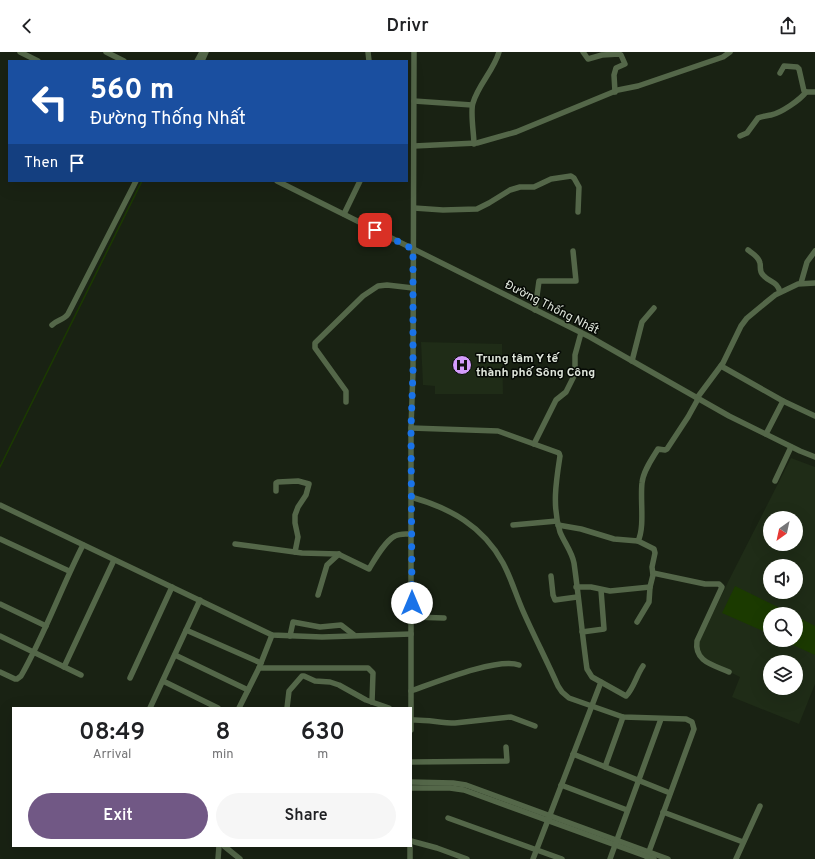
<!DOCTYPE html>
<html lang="en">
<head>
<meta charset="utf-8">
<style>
  :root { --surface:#fff; --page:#f6f6f6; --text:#202124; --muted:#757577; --accent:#715885 }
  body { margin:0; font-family:Overpass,sans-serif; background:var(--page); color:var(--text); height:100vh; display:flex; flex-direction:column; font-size:15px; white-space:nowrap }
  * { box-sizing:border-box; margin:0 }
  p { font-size:13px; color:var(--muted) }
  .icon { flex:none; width:22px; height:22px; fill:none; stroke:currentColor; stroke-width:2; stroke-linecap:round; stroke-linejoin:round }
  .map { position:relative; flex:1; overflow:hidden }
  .drawer { position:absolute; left:12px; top:655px; width:400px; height:140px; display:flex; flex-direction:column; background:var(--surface); border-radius:0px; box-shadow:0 4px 16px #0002 }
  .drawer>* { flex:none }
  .guide { position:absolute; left:8px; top:8px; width:400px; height:122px; border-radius:0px; box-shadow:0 4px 16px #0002; background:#1a4fa0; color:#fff; overflow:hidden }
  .needle { width:26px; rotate:213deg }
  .buttons { position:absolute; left:763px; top:459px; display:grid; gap:8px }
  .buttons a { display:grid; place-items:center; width:40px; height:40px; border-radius:50%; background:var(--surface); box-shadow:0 4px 16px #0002; font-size:20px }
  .pin { position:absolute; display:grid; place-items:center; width:34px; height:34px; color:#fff; margin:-17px; border-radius:8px; box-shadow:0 2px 6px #0006 }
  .me { position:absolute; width:44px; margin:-22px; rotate:0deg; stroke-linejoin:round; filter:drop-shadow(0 0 3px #0008) }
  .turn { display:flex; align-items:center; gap:14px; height:84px; padding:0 16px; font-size:18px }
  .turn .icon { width:52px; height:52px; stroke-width:2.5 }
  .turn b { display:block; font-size:28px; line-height:34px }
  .then { display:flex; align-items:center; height:38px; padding:0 16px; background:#0003; gap:8px; font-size:15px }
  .eta { display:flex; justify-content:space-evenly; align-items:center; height:68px; text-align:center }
  .eta b { font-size:24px; font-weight:600; line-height:28px }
  .button { display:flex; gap:8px; margin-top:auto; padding:8px 16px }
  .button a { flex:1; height:46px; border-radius:24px; background:var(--accent); color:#fff; font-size:16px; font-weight:600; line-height:46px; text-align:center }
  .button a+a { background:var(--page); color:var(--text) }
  header { display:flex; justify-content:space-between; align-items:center; height:52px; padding:0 16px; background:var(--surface); font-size:18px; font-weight:600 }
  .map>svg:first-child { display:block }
</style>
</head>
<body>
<header><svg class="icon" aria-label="back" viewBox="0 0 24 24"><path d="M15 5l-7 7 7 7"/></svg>Drivr<svg class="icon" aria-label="share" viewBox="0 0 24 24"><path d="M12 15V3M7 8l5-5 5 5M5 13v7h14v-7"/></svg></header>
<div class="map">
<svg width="815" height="807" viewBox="0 0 815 807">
  <rect width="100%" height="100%" fill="#192213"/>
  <g fill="#1f2c17" fill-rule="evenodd">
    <path d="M421,290L502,292L503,342H435V334L423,333Z"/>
    <path d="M791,406L815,415V632L799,672L732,645L740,625L705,608L700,603L698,592L729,528ZM770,466H796V492H770ZM770,514H796V540H770ZM770,562H796V588H770ZM770,610H796V636H770Z"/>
  </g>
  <g fill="#1b3a00">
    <path d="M735,534L792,562H770V582L722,561Z"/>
    <path d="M796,564L815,574V603L782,588H796Z"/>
  </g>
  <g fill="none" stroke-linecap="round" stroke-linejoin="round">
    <path stroke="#1b3a00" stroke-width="1.5" d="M0,415L142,129"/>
    <g stroke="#546749" stroke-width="5.5">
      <path d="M20,0L38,9"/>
      <path d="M106,0L124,9"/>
      <path d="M368,0L369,9"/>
      <path d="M583,0L588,7L602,3L619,2L621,3L625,12L616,16L614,23L615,40"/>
      <path d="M197,9L202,0"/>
      <path d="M202,9L206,0"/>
      <path d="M780,21L784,14L797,15L799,17L804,39L806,40H815"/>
      <path d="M414,49L472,53"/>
      <path d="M740,84L747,81L758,66C762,64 766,64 771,63C781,61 800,48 806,40"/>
      <path d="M474,92C474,82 470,60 473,51C478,33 494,18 499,0"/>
      <path d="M414,94L477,91L516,80L618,38L638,34L723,5L730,0"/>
      <path d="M277,129L590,285L729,364L800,399L815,405"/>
      <path d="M414,156L443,158L477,157L489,151L510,138L520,135H534L551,127L571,124L574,126L579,135L578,160"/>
      <path d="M344,162L360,129"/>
      <path d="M748,198C752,201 759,205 760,211C761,216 759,219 763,223C770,231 777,229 780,240"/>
      <path d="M801,231L807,210L815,199"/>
      <path d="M535,258L539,229H576L573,199"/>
      <path d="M52,273C57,268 64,268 68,262L136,129"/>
      <path d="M632,309L642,270L654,256"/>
      <path d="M721,314L783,349L815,364"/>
      <path d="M697,346L723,311L741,274L747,266L775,243L798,232L815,231"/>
      <path d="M346,350V339L315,296V291L363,244L378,234L387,233L413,236"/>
      <path d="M411,376L498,379L559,401L560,404C556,430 552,454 560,480C564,490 572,500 574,511C579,546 582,582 587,617L592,625L626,644C634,636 636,624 643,614"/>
      <path d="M766,382L783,349"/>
      <path d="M534,392L556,348L566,340L575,322V303L581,281"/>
      <path d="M775,429L791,395"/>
      <path d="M276,439V431L278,430L298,429L309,432L306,443L298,455L295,463V471L298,485L295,500"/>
      <path d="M411,445C450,456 483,474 503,511C511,526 516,543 523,559C534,584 547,609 558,634L562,640L569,646L623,665L686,667L692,670L694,677L647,805"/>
      <path d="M0,453L272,583L322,585L411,582"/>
      <path d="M513,473L557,469"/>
      <path d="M558,473L581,477L614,487L638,489L654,497L655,501L652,515L653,523L650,535L649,550L637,570"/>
      <path d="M0,487L69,519"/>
      <path d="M638,489C645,475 640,448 642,431C643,419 652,407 658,397L665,398L667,397L688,365L698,347"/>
      <path d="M235,492L302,501L338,502L369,517C375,507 385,489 395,484C400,481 406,482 411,482"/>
      <path d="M653,521L705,532H719L722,535L697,589C694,610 714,613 729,620"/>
      <path d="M551,524L553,543L555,548L577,545"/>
      <path d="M576,535H591L610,539L650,535"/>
      <path d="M318,543L327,513L339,502"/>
      <path d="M0,552L46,574"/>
      <path d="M412,565L444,566"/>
      <path d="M186,578L261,611"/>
      <path d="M582,580L604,577L601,538"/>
      <path d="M0,584L81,623"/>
      <path d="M290,584L293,570L320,575L341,573L354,583"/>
      <path d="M175,603L248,638"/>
      <path d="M64,615L114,508"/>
      <path d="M259,616H368L373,621L372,650"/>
      <path d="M0,620L15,627H17L21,624C45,582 61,536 83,493"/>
      <path d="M130,626L172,535"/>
      <path d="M163,629L218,656"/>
      <path d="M411,639C434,631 498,605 519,613"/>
      <path d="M150,656L200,548"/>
      <path d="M239,656L259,616L272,583"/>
      <path d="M287,656L289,639L302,624H304L315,629L330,630L339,633L366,648L389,656"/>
      <path d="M411,668C426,667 440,671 455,671L511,665L535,674"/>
      <path d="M411,678V376L413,319L414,0"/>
      <path d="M573,702L670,741"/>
      <path d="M411,710L507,709L506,695"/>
      <path d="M605,715L623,665"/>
      <path d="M411,730L453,731L466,733L668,807"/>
      <path d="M561,733L627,758"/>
      <path d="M411,736H450L464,738L654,807"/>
      <path d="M663,760L743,790"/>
      <path d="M448,766L562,807"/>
      <path d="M411,789L437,796L467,807"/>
      <path d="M224,794L240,807"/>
      <path d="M410,794V807"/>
      <path d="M218,807L219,794"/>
      <path d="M533,807L601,630"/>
      <path d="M610,807L661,667"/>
      <path d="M736,807L760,754"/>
    </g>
  </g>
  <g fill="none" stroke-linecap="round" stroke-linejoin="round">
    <path stroke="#1a73e8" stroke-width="7" stroke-dasharray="0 12.6" d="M375,178L413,197V319L411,376L412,551"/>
  </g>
  <defs>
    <symbol id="hospital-disc" viewBox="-11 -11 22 22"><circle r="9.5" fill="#d49cfc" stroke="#060a05"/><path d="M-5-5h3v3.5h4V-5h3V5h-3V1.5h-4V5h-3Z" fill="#111"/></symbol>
  </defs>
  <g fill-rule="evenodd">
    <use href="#hospital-disc" x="451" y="302" width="22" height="22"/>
  </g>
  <g text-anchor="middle" stroke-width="3" stroke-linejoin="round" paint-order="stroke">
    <g font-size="12" fill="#dfe6db" stroke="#060a05">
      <text transform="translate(552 255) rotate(27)" y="4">Đường Thống Nhất</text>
    </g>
    <g font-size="12" font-weight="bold" fill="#dfe6db" stroke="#060a05" text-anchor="start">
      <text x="476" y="310">Trung tâm Y tế<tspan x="476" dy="14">thành phố Sông Công</tspan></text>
    </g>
  </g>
</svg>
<div class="buttons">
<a><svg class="needle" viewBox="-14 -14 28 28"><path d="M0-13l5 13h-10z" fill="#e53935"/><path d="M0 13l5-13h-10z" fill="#757577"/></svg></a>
<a><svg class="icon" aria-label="sound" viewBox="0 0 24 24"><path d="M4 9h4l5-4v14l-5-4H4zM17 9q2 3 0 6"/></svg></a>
<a><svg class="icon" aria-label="search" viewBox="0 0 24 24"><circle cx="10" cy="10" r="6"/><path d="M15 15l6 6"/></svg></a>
<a><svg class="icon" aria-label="layers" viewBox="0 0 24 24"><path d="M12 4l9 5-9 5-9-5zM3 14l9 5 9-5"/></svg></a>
</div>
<div class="pin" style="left:375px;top:178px;background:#d93025"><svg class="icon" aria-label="arrive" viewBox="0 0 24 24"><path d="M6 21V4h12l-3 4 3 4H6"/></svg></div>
<svg class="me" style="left:412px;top:551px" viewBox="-20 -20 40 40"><circle r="19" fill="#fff"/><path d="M0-13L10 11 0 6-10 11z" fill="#1a73e8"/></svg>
<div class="guide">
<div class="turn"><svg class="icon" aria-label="left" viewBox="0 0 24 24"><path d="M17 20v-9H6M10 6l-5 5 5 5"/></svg><div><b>560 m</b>Đường Thống Nhất</div></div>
<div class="then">Then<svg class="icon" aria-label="arrive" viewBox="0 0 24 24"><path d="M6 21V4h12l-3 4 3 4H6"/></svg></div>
</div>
<section class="drawer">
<div class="eta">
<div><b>08:49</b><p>Arrival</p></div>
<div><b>8</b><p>min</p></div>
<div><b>630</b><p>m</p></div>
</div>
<div class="button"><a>Exit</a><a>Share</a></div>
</section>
</div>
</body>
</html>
